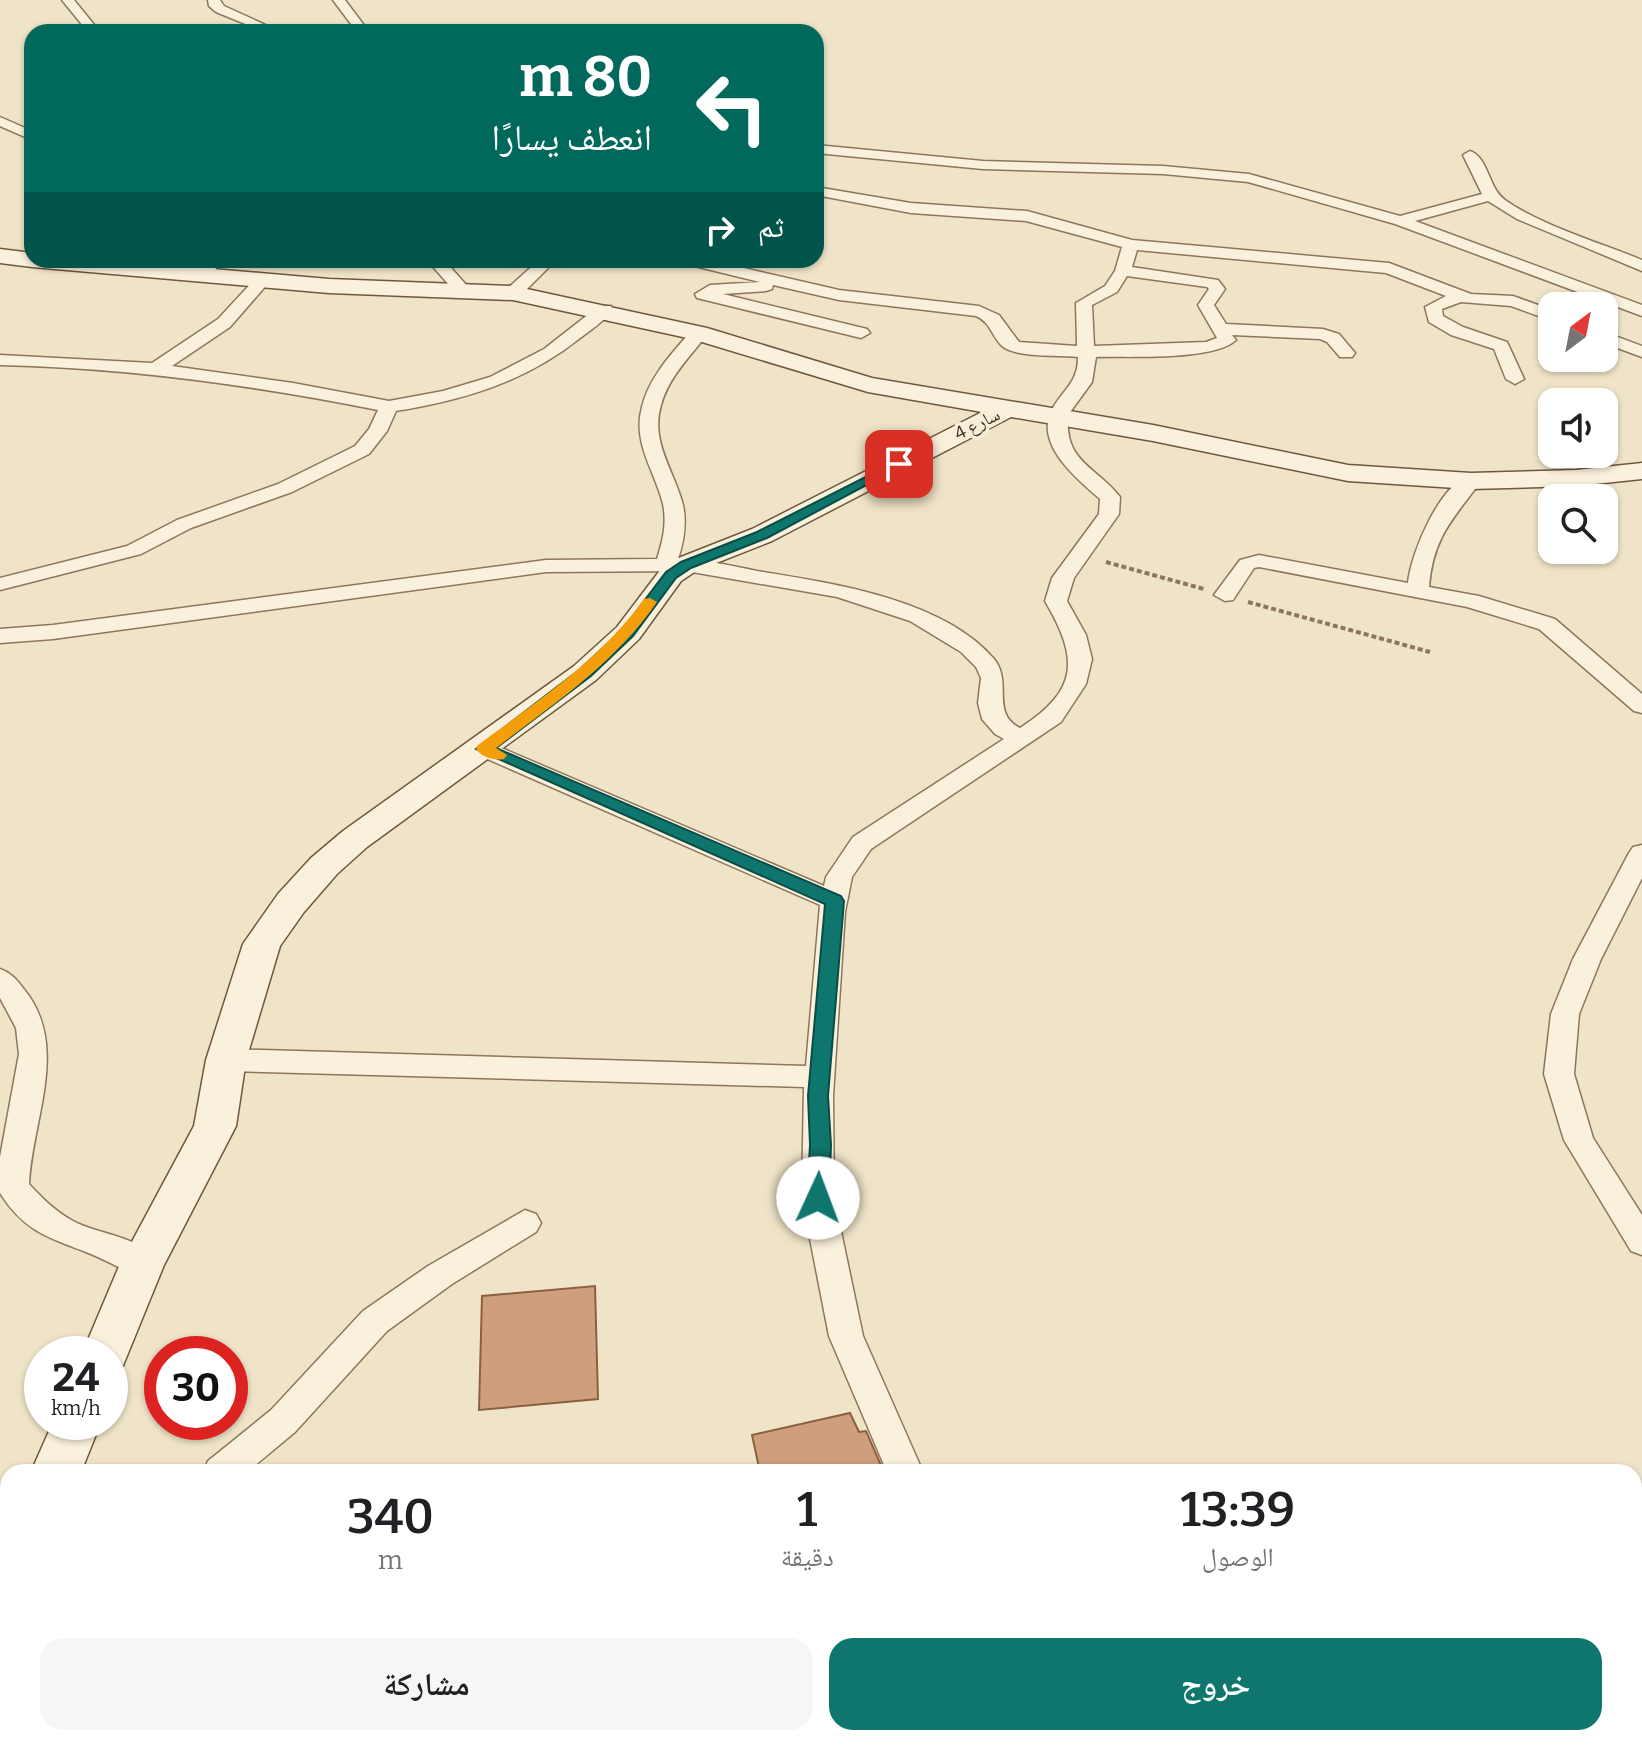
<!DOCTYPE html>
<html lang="ar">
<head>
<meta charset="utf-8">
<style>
  :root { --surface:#fff; --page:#f6f6f6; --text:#202124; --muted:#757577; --accent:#0f766e }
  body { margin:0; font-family:Bitter,"Noto Naskh Arabic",serif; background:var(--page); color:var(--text); direction:rtl; height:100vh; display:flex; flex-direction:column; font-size:30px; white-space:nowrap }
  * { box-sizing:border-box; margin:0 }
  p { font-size:26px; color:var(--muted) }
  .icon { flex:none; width:44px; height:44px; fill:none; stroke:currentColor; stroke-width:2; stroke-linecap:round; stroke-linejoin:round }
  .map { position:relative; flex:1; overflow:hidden; direction:ltr }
  .sheet { position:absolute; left:0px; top:1464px; width:1642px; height:282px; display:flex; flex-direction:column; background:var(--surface); border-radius:24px 24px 0 0; box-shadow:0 2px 6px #0004; direction:rtl }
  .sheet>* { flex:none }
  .top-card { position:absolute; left:24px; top:24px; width:800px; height:244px; border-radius:24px; box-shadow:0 2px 6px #0004; direction:rtl; background:#00695c; color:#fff; overflow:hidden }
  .needle { width:52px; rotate:32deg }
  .fabs { position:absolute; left:1538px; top:292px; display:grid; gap:16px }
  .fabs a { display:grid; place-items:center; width:80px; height:80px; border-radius:16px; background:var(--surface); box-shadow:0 2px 6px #0004; font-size:40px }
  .speed { position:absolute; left:24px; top:1336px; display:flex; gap:16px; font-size:40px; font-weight:700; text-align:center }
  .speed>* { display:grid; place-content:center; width:104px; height:104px; border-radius:50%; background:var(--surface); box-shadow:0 2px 6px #0004; line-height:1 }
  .speed small { font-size:20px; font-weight:400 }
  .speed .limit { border:12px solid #d22; background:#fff; color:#111 }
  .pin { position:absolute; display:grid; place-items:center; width:68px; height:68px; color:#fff; margin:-34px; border-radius:16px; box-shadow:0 4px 12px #0006 }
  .me { position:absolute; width:88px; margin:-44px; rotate:2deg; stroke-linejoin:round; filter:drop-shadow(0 0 6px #0008) }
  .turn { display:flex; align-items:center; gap:28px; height:168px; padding:0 40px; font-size:36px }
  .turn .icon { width:104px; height:104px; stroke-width:2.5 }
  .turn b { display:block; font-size:56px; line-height:68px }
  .then { display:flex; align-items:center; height:76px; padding:0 40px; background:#0003; gap:16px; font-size:30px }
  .eta { display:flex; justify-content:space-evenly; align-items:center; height:136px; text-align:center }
  .eta b { font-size:48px; font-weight:600; line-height:56px }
  .cta { display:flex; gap:16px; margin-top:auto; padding:16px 40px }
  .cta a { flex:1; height:92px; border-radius:24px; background:var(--accent); color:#fff; font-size:32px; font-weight:600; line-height:92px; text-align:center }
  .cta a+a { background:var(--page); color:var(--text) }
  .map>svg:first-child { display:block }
</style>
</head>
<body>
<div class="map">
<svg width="1642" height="1745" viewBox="0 0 1642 1745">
  <rect width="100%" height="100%" fill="#f0e4c8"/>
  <g fill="#cf9f7d" stroke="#8d5f41" stroke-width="2">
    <path d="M595,1286L598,1399L479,1410L482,1296Z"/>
    <path d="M850,1413L859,1432L866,1431L884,1472H760L752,1435Z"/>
  </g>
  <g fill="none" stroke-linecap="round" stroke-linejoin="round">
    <defs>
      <g id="minor">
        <path d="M62,0H74L100,32H88Z"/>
        <path d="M208,0H220L224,6L281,32H265L216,12L209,6Z"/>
        <path d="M333,0H345L369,32H357Z"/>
        <path d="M0,117L32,131V140L0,126Z"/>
        <path d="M816,145L983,161L1163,166L1249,174L1400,216L1482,194L1463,155L1470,151C1489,158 1488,188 1505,200C1540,225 1601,243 1642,260V271L1517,219L1488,201L1415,221L1642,305V316L1395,224L1248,182L1163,174L983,169L816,153Z"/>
        <path d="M816,187L911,203L1027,211L1132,240L1389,263L1471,294L1513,296L1552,310V321L1511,306L1461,302L1442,309L1443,316L1463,327L1507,342L1524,379L1515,384L1506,379L1494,349L1451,335L1429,322L1425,307L1446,296L1386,273L1137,250L1132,267L1218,280L1225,289L1214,305L1226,324L1323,329L1339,334L1355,353L1352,357H1340L1327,342L1320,339L1232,335L1236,340C1214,361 1128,356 1096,357L1092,382L1068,415C1064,463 1096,466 1120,497L1119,514L1074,578L1067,601L1086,635L1092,659L1086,684L1061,722L871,849L852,877L845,912L833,1096L834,1198L863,1336L923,1472H887L829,1336L802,1198L804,1087L226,1071L216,1068L211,1060L216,1052L226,1049L806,1066L820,905L476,754L472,749L476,744H492L824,886L826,877L853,837L1004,739L995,734L982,719L978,703L981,678L976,667L961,652L910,621L837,597L686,571L546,572L53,639L0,643V629L53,625L546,560L657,559C663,540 667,523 663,504C655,471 632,443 642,407C649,377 673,352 693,329L699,328L708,333C691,356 669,376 661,405C650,442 674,470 683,505C687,524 684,541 678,559C704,559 732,566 757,571C831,583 943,599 994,659C1013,682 990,713 1020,728C1079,690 1079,659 1045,601L1052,578L1099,514L1100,499C1076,478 1031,442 1054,406C1066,387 1078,381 1078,357C1060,355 1013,358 1001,345C991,334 990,322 976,316L839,300L773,285L772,289L766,291L723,294L867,329L870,333L861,338L697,298L695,294L710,285L760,282L682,263L680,260H709L839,290L979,306L999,315L1019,342L1077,346L1076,303L1105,286L1115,271L1122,247L1026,221L911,213L816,195ZM1127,276L1207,287L1209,289L1198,305L1217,338L1206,342L1094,346L1092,305L1117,292Z"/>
        <path d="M206,260H223L208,278H196L194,275Z"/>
        <path d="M427,260H444L469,288L471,291L469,294H457Z"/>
        <path d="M539,260H556L519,297H507L505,293L507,289Z"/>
        <path d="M262,276L270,281L230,327L172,366L293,383L389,401L443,391L490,377L544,349L599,306H611L613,310C604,321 591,330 580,338C525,382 464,400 396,411L387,431L369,454L292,492L191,528L141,554L0,590V578L127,546L177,520L278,484L355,446L369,429L378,410C253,385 128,368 0,365V355L152,363L218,319L256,278Z"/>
        <path d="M1604,332L1642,346V357L1604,343Z"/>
        <path d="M1471,475L1481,481C1453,519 1433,537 1429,587L1479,596L1555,619L1642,694V713L1634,711L1539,629L1467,607L1259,567L1254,568L1233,600L1225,601L1214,595L1240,560L1259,555L1408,583C1411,553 1440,483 1471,475Z"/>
        <path d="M1642,845V878L1601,959L1579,1014L1574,1074L1593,1138L1642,1215V1255L1631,1251L1564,1140L1544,1074L1551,1014L1573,959L1629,853L1633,847Z"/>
        <path d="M0,969C11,973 16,979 23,988C71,1045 32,1119 29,1184C43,1199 56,1212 73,1221C98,1235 144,1236 158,1264L153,1273L142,1277C124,1271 108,1261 91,1254C51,1238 25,1233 0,1193V1157L19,1054L16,1028L0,998Z"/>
        <path d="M525,1210L536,1214L541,1223L536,1232L452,1284L387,1331L295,1432L247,1472H203L208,1461L271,1410L363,1311L428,1266Z"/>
        <path d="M170,1738H210L213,1745H173Z"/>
        <path d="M1032,1738H1073L1076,1745H1035Z"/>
      </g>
      <g id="secondary">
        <path d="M0,249L32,253V260H110L329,279L513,286L707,328L872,378L1153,425L1348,465L1471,473L1576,470L1642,463V479L1576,486L1471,489L1348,481L1153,441L1011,417L772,541L696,571L681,581L639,639L596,680L367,847L337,874L304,912L280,946L246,1060L236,1126L164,1265L122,1368L110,1372V1354H82L120,1264L194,1126L206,1060L243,944L278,894L311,858L343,831L574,666L617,627L661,569L676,559L752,529L982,412L868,392L692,339L513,300L329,293L32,267L0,263Z"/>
        <path d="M53,1422H101L81,1472H31Z"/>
        <path d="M8,1555V1620L0,1623V1558Z"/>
      </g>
    </defs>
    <use href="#minor" stroke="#8d765c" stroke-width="3"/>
    <use href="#secondary" stroke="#6f573f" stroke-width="3"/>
    <g stroke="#8d765c" stroke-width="4" stroke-dasharray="5 3" stroke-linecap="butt">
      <path d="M1106,562L1204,589"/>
      <path d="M1248,602L1430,652"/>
    </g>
    <use href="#minor" fill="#faf1dc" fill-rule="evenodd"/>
    <use href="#secondary" fill="#faf1dc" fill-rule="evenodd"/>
  </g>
  <path fill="#0f766e" stroke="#0a4d48" stroke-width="2" d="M895,462L906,464L767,538L691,568L676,578L633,636L591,676L496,748L841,896L844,901L828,1096L831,1145L829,1198L826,1204L818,1206L811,1204L807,1198L810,1145L808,1096L825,904L476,749L579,670L622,630L666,572L681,562L757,532Z"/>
  <path fill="#f59e0b" d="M650,598L657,602C615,663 555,703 496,748L507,755L504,759C495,761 481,757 476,749L478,745C538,701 600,660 644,599Z"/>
  <g text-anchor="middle" stroke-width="7" stroke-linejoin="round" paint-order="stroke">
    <g font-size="18" fill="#3d2e20" stroke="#f7eed8">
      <text transform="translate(977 424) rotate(-27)" y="6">سارع 4</text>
    </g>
  </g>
</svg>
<div class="fabs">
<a><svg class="needle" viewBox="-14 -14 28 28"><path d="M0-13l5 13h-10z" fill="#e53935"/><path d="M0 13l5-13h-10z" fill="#757577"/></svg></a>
<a><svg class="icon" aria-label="sound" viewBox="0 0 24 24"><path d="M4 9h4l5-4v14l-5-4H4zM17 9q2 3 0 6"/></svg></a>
<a><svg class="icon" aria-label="search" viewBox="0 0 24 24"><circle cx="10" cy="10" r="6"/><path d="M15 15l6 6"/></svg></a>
</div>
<div class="speed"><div>24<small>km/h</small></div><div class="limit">30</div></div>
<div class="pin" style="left:899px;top:464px;background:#d93025"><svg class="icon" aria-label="arrive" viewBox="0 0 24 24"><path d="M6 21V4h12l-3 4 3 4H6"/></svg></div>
<svg class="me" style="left:818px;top:1198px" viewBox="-20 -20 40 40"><circle r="19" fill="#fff"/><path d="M0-13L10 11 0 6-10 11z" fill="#0f766e"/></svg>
<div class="top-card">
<div class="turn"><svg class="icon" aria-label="left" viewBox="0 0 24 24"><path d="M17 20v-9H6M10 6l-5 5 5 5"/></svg><div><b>80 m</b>انعطف يسارًا</div></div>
<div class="then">ثم<svg class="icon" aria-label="right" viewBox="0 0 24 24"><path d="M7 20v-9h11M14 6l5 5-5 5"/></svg></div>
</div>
<section class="sheet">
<div class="eta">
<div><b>13:39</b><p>الوصول</p></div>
<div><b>1</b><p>دقيقة</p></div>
<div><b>340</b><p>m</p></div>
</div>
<div class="cta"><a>خروج</a><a>مشاركة</a></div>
</section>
</div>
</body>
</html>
